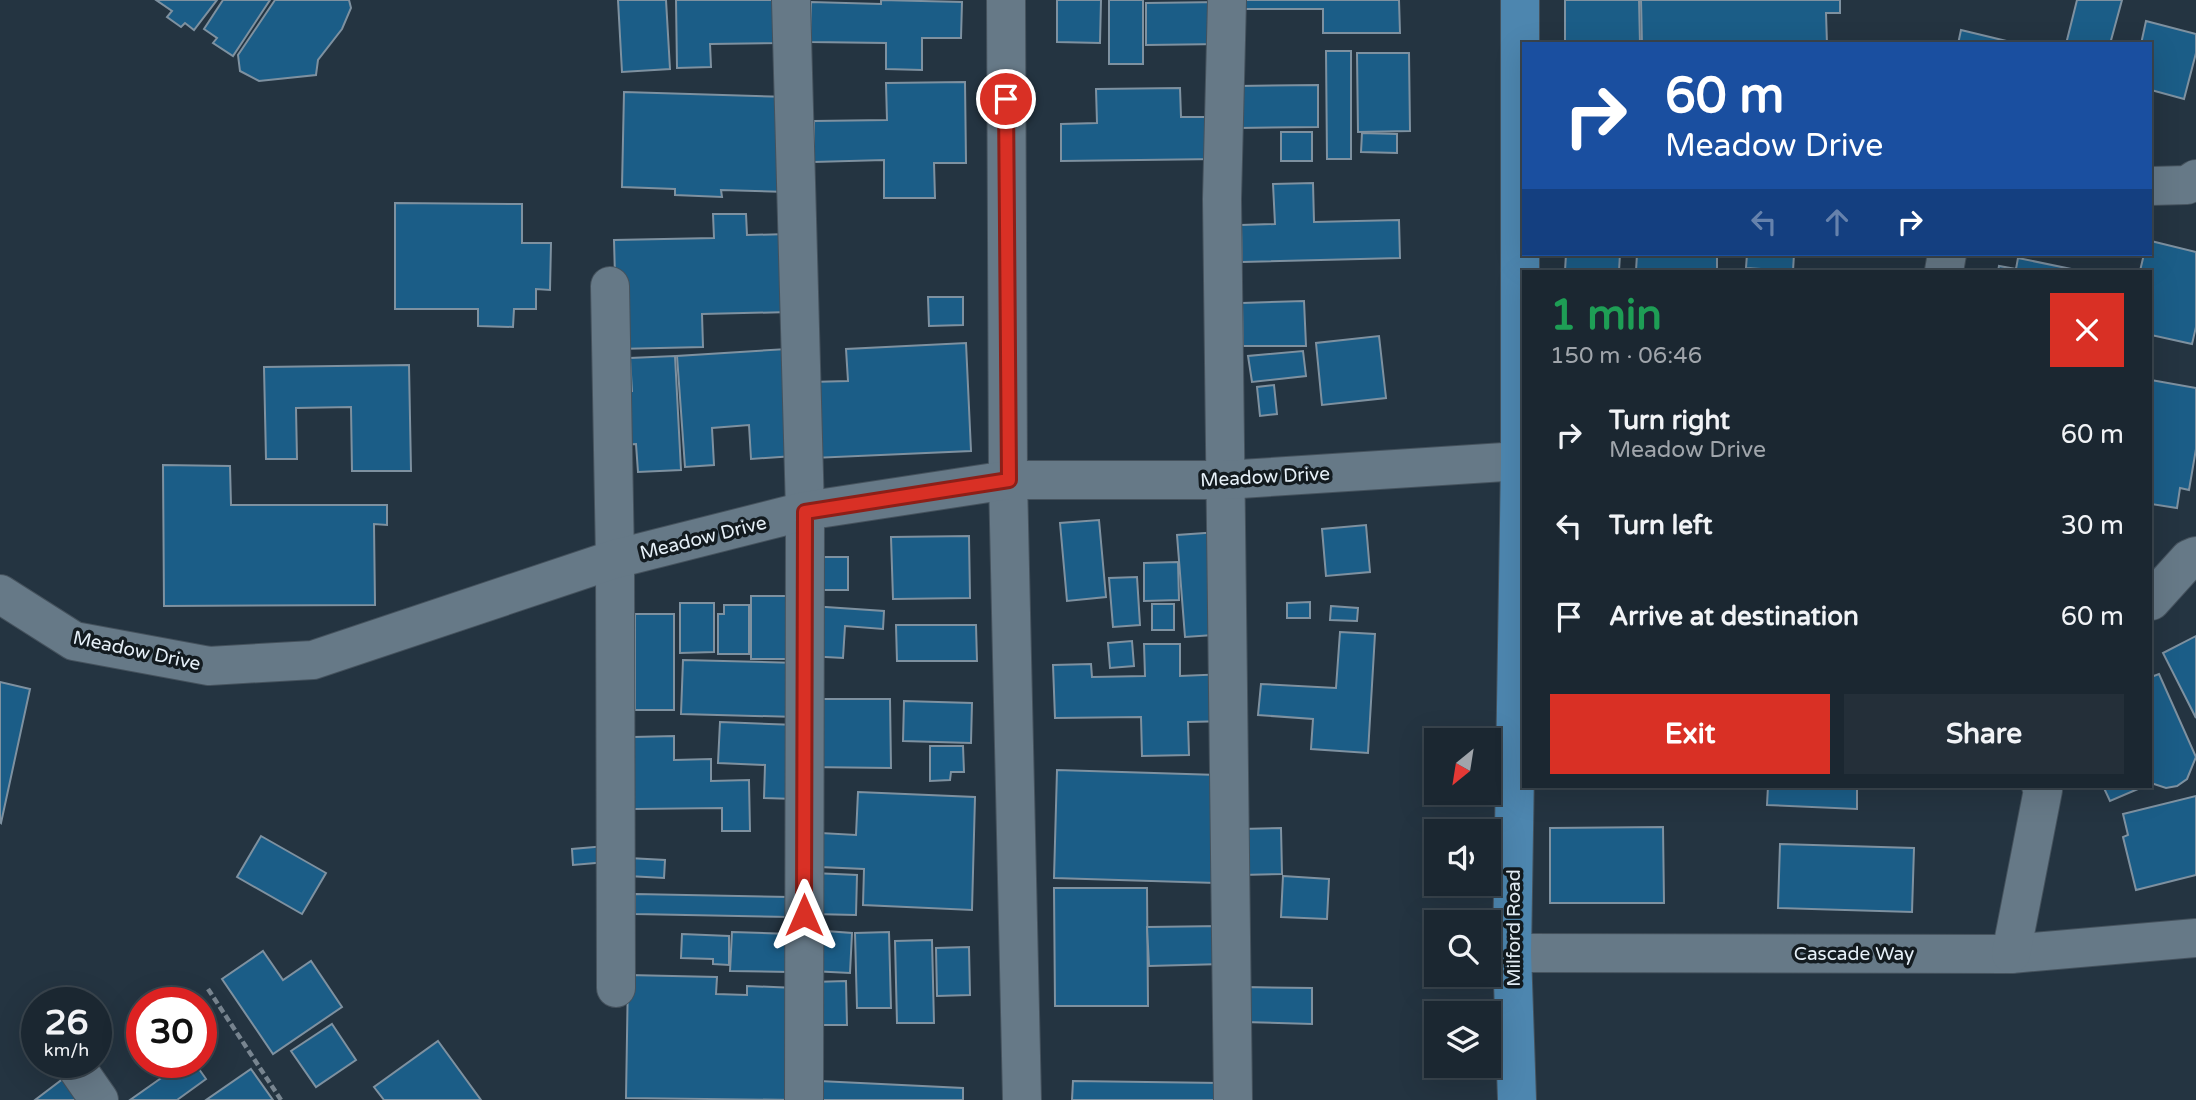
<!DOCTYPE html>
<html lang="en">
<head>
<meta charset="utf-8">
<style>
  :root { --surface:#1b2731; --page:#242f39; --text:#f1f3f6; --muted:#a0a5ab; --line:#39444d; --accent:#d93025 }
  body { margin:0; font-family:"Varela Round",sans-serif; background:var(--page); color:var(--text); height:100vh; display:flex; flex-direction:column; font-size:26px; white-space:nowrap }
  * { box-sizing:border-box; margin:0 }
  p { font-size:23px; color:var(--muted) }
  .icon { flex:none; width:38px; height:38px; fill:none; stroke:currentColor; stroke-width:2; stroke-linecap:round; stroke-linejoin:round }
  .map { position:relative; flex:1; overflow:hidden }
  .panel { position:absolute; left:1522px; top:270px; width:630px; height:518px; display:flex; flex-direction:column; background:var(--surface); border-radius:0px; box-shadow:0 7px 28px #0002,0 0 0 2px var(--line) }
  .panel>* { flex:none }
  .banner { position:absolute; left:1522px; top:42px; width:630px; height:214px; border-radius:0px; box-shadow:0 7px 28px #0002,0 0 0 2px var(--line); background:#1a4fa0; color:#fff; overflow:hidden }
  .needle { width:46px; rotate:210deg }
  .fabs { position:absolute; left:1424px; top:728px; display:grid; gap:14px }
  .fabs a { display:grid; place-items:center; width:77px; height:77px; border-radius:0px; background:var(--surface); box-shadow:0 7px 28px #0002,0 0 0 2px var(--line); font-size:35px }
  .speed { position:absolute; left:21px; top:987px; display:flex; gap:14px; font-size:35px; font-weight:700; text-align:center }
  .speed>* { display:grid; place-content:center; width:91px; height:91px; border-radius:50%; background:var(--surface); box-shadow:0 7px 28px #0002,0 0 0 2px var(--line); line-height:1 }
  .speed small { font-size:18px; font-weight:400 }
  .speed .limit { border:10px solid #d22; background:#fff; color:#111 }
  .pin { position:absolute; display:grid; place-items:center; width:60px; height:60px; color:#fff; margin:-30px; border:4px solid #fff; border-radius:50%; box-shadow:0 2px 7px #0007 }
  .me { position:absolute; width:77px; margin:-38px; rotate:0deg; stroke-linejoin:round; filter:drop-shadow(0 0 5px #0008) }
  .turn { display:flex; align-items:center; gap:24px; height:147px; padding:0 28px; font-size:32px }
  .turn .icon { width:91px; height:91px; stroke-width:2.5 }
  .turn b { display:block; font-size:49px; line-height:60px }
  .lanes { display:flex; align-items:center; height:66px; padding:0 28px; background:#0003; justify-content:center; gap:35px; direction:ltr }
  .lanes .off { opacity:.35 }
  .round { display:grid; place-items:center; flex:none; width:74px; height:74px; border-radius:0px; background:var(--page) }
  .summary { display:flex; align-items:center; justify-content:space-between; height:119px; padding:0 28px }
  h1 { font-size:42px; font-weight:800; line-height:52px; color:#1e9e55 }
  .action { display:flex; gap:14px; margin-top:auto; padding:14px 28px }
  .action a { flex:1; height:80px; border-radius:0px; background:var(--accent); color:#fff; font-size:28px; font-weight:800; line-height:80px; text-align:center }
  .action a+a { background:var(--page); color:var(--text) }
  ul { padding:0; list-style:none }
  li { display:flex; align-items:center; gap:21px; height:91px; padding:0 28px }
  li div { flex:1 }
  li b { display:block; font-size:26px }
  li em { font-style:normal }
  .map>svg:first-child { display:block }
</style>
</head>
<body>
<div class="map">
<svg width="2196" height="1100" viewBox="0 0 2196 1100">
  <rect width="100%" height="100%" fill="#243441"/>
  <g fill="#1b5d87" stroke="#7e91a0" stroke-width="2">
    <path d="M156,0H217L194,30L185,23L181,27L167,17L172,11Z"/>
    <path d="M223,0H270L233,56L213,43L217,38L204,29Z"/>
    <path d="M275,0H349L351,8L342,29L318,60L316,75L259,81L240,71L238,55Z"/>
    <path d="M618,0H666L670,69L622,72Z"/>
    <path d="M676,0H782V43L710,44L711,67L677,68Z"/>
    <path d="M881,0L962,2L961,38H922V70L886,69V43L810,42L811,2L881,4Z"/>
    <path d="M1057,0H1101L1100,43L1057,42Z"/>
    <rect x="1109" y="0" width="34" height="64"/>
    <path d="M1237,0H1399L1400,33H1323V9H1237Z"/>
    <path d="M1565,0H1639L1640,44H1565Z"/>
    <path d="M1641,0H1840V13H1826L1827,44H1642Z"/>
    <path d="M2077,0H2122L2110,44H2066Z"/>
    <path d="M1221,2L1222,44L1146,45V3Z"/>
    <path d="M2146,21L2196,34V53L2184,99L2151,90V44H2141Z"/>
    <path d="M1961,30L2019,44H1958Z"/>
    <path d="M1326,51H1351V159H1327Z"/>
    <path d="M1357,53H1409L1410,131L1358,132Z"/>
    <path d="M965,82L966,163H934L935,198H884V160L814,162V121L887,120L886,83Z"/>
    <path d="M1318,85V127L1238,128V86Z"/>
    <path d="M1180,88L1181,117H1216L1218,159L1061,161V124L1097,123L1096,89Z"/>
    <path d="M624,92L791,97L788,192L721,190L722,197L675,195V189L622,187Z"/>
    <rect x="1281" y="132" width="31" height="29"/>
    <path d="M1362,133L1397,134V153L1361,152Z"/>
    <path d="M1313,183L1314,222L1399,220L1400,258L1242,262L1241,225L1275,224L1273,184Z"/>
    <path d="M395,203L522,204V243H551L550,290L536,289V309H514L513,327L478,326V309H395Z"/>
    <path d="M713,214H746L747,235L789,234L790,312L702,314L703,347L617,349L614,240L714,238Z"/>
    <path d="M2151,241L2196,252V327L2192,344L2151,335V271H2140L2144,254H2151Z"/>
    <path d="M1566,254H1620L1619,271H1565Z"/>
    <path d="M1637,254H1717V271H1636Z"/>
    <path d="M1747,254H1794L1793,271L1746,268Z"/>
    <path d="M2018,258L2081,271H1998L1999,266L2016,269Z"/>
    <path d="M928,297H963V325L929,326Z"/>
    <path d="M1304,301L1306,346H1243L1242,303Z"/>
    <path d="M1379,336L1386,398L1322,405L1316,343Z"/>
    <path d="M966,343L971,451L813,458L810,382L848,381L846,349Z"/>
    <path d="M787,349L794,456L751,459L749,425L712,428L714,465L685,467L677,356Z"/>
    <path d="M1303,351L1306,376L1252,382L1248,356Z"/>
    <path d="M675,356L681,470L638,472L636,444L617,445L614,392L632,391L630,358Z"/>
    <path d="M409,365L411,471H352L351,407L296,408L297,459H266L264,367Z"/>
    <path d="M2151,380L2196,388V449L2189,490L2180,488L2177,508L2151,504Z"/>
    <path d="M1274,385L1277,414L1260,416L1257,387Z"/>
    <path d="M163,465L230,466L231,505H387V525L374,524L375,605L164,606Z"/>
    <path d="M1099,520L1106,597L1067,601L1060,523Z"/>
    <path d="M1366,525L1370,572L1326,576L1322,529Z"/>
    <path d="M1219,532L1228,634L1185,637L1177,535Z"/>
    <path d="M969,536L970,598L893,599L891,537Z"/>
    <rect x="812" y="557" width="36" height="33"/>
    <path d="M1178,562L1179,600L1144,601V563Z"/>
    <path d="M1137,577L1140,625L1113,627L1109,578Z"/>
    <rect x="751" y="596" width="39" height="63"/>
    <path d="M1310,602V618H1287V603Z"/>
    <path d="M680,603H714V652L680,653Z"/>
    <rect x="1152" y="604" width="22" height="26"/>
    <path d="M724,605H749V654H718V614H724Z"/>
    <path d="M811,606L884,611L883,629L845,626L843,658L808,656Z"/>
    <path d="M1331,606L1358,608L1357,621L1330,620Z"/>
    <rect x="635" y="614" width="39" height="96"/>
    <path d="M896,625H976L977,661H897Z"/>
    <path d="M1340,632L1375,634L1368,753L1311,749L1313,719L1258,715L1261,684L1336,688Z"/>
    <path d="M2196,636V718L2163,653Z"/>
    <path d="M1132,641L1134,666L1110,668L1108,643Z"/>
    <path d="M1144,644H1180V676L1227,674L1228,721L1188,722L1189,755L1142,756L1141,717L1055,718L1053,665L1091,664L1092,677L1145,676Z"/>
    <path d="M683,660L798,663L797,717L681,714Z"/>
    <path d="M2159,674L2196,757L2187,779L2177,786L2166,788L2151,783V677Z"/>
    <path d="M0,682L30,689L1,823L0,822Z"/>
    <path d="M808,699H890L891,768L808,767Z"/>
    <path d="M904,701L972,703L971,743L903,741Z"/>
    <path d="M720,722L797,725L795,799L764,798L765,765L718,763Z"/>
    <path d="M674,736V760L711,759V781L749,780L750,831H722V808L634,809L633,737Z"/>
    <path d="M930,746H963L964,772H951L950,780L930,781Z"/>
    <path d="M1057,770L1218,775L1216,883L1054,878Z"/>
    <path d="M1768,786H1857V809L1767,805Z"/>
    <path d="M2103,786H2145L2110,801Z"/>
    <path d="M858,792L975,797L972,910L863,905L864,869L820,867L821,833L856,835Z"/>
    <path d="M2196,796V875L2136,890L2123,837L2128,835L2123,814Z"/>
    <path d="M1663,827L1664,903H1550V828Z"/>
    <path d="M1281,828L1282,874L1241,875V829Z"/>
    <path d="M261,836L326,873L302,914L237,877Z"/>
    <path d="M1780,844L1914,848L1912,912L1778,908Z"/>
    <path d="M606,846L607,862L573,865L572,849Z"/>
    <path d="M629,858L665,860L664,878L628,876Z"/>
    <path d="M813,873L857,875L856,915L813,914Z"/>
    <path d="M1283,876L1329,879L1327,919L1281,917Z"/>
    <path d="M1054,888H1147L1148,1006H1055Z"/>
    <path d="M635,894L790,897V917L635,914Z"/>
    <path d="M1221,926L1223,964L1149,966L1147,927Z"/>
    <path d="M812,930L852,933L850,973L811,971Z"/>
    <path d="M732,932L791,934L790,972L730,971Z"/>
    <path d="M889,932L891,1008H857L855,933Z"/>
    <path d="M682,934L729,936V965L713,964V959L681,958Z"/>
    <path d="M932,940L934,1023H897L895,941Z"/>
    <path d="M969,947L970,995L937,996L936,948Z"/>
    <path d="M263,951L283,980L311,961L342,1007L273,1054L222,979Z"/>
    <path d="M628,975L717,977L716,994L747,995V986L796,988L794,1100L626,1098Z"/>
    <path d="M846,981L847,1025H813L812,982Z"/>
    <path d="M1244,987L1312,988V1024L1243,1022Z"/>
    <path d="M332,1024L356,1060L316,1087L291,1051Z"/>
    <path d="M438,1041L481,1100H384L374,1087Z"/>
    <path d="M184,1062H194L206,1079L177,1100H130Z"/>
    <path d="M251,1069L273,1100H206Z"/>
    <path d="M72,1072L94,1100H35Z"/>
    <path d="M819,1081L963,1088V1100H818Z"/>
    <path d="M1073,1081L1221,1083L1220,1100H1072Z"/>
  </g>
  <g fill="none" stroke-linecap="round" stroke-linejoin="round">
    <defs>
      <g id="minor">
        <path d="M791,0L805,511L804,1100"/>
        <path d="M1006,0L1008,480L1022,1100"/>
        <path d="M1227,0L1222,199L1233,1100"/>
        <path d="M2151,186L2187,185L2196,179"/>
        <path d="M1944,271L1947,254"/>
        <path d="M610,286L615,559L616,988"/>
        <path d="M0,594L74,641L209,666L313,660L615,559L805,511L1008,480H1224L1520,461"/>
        <path d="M2151,601L2189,559L2196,556"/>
        <path d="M1512,953L2011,954L2196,938"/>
        <path d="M2011,954L2043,790L2041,786"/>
        <path d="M74,1064L99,1100"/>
      </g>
      <path id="primary" d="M1517,1100L1512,953L1520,461V0"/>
    </defs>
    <use href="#minor" stroke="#45525d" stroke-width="40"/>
    <use href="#primary" stroke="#45525d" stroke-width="40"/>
    <path stroke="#788590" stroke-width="4.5" stroke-dasharray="7 3.5" stroke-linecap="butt" d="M208,989L281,1100"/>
    <use href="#minor" stroke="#667987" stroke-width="38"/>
    <use href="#primary" stroke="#4d86af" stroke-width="38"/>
  </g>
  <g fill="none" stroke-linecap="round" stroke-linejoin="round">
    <defs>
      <path id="route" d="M804,915L805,512L1009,480L1006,99"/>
    </defs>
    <use href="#route" stroke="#8d1f18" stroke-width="18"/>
    <use href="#route" stroke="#d93025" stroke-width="12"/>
  </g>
  <g text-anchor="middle" stroke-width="7" stroke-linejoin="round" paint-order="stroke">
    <g font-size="19" fill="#e6f0f8" stroke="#131b20">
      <text transform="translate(1265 476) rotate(-3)" y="7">Meadow Drive</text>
      <text transform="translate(703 537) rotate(-14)" y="7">Meadow Drive</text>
      <text transform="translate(137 650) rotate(12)" y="7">Meadow Drive</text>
      <text transform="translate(1513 928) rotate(-90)" y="7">Milford Road</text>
      <text x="1854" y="960">Cascade Way</text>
    </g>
  </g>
</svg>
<div class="fabs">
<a><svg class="needle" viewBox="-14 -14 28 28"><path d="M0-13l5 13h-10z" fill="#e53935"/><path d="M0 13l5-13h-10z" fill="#a0a5ab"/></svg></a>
<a><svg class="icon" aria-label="sound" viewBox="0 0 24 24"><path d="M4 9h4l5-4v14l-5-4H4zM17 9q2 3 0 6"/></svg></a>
<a><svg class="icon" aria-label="search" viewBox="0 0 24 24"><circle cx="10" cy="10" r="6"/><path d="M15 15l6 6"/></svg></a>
<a><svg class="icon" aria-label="layers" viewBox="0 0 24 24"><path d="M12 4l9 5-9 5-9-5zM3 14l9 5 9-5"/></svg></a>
</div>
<div class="speed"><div>26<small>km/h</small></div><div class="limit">30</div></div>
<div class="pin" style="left:1006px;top:99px;background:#d93025"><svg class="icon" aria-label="arrive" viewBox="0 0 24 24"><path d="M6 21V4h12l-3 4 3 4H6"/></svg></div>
<svg class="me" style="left:804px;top:915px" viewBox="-20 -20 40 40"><path d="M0-17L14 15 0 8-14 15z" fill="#d93025" stroke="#fff" stroke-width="4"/></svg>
<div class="banner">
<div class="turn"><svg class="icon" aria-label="right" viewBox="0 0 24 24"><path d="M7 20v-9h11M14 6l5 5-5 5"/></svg><div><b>60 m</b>Meadow Drive</div></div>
<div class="lanes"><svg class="icon off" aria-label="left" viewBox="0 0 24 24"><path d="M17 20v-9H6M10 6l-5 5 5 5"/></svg><svg class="icon off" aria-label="ahead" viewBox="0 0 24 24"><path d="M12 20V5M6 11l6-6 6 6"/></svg><svg class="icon" aria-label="right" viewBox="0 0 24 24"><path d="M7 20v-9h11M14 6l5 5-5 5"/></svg></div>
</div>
<section class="panel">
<div class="summary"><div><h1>1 min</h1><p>150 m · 06:46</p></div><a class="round" style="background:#d93025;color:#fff"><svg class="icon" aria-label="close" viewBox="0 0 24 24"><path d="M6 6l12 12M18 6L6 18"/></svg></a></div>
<ul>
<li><svg class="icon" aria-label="right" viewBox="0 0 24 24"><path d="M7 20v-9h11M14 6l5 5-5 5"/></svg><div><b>Turn right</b><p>Meadow Drive</p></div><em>60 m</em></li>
<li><svg class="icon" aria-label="left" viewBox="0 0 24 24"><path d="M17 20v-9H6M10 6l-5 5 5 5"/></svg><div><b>Turn left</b></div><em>30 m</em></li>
<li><svg class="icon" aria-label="arrive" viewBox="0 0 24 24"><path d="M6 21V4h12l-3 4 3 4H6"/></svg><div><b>Arrive at destination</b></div><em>60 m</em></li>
</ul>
<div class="action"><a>Exit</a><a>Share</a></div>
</section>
</div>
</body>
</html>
